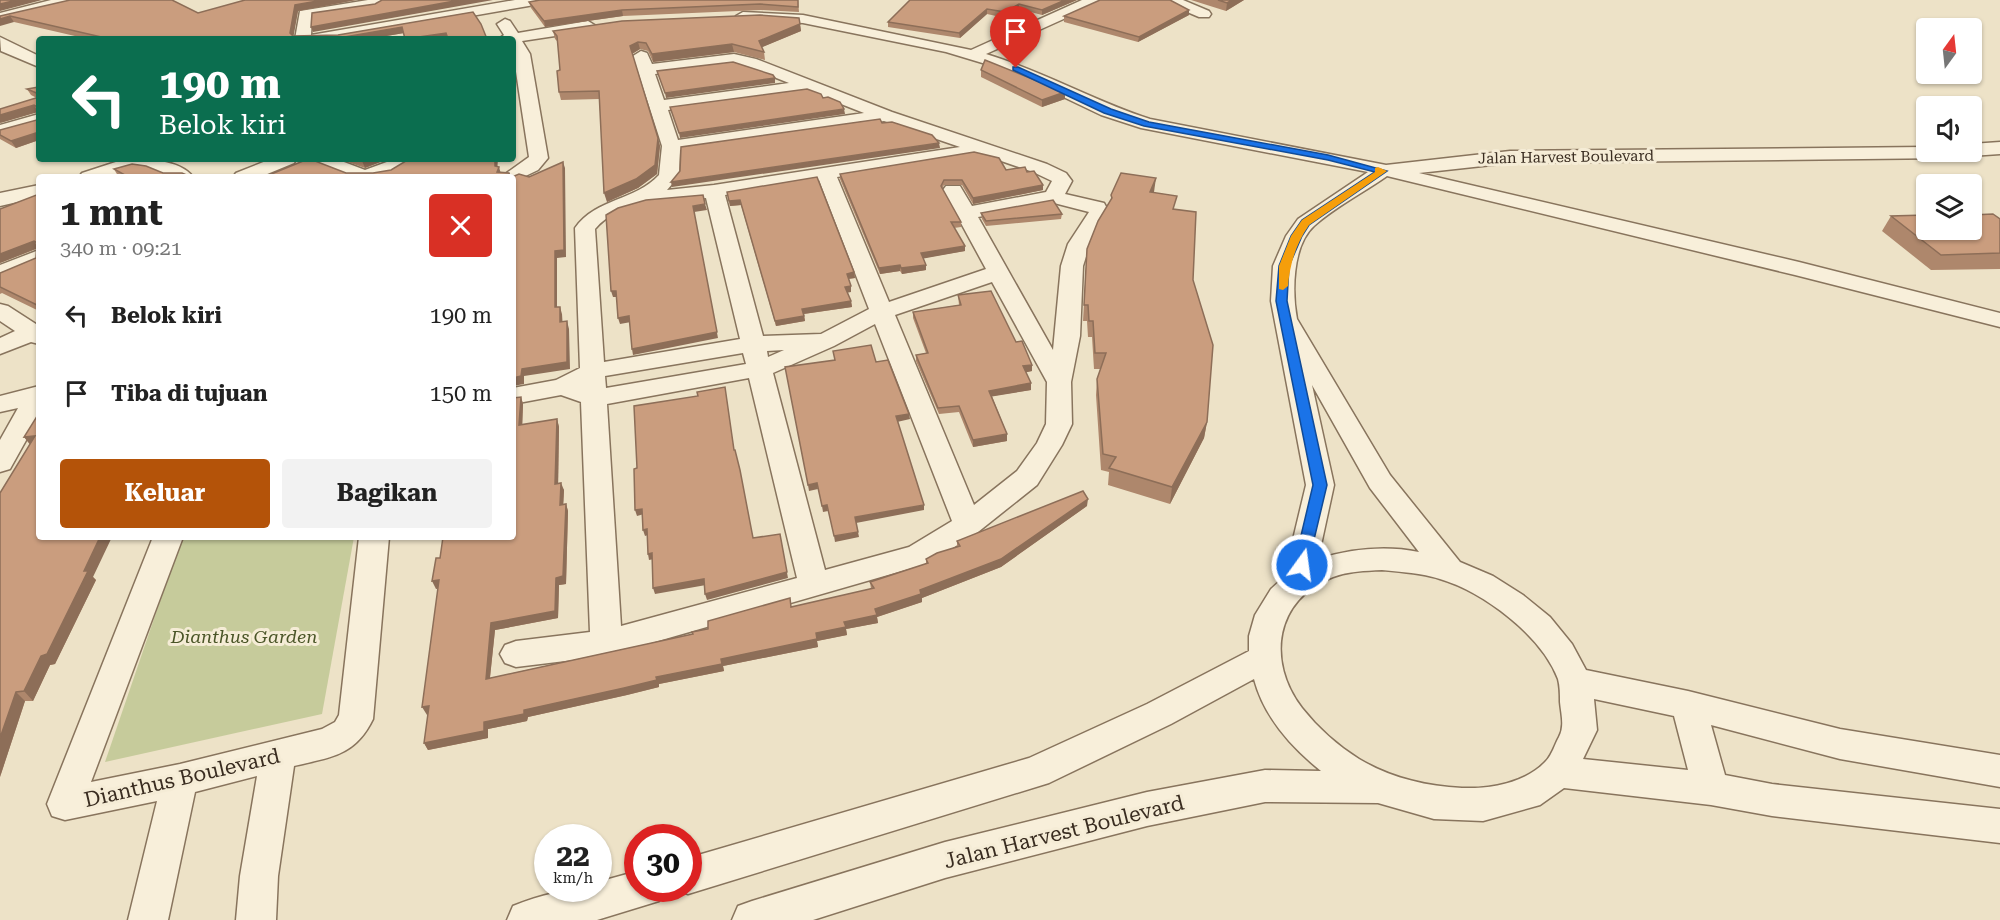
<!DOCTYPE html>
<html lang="id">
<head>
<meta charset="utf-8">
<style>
  :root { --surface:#fff; --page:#f2f2f2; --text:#222; --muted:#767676; --accent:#b45309 }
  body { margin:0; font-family:"Roboto Serif",serif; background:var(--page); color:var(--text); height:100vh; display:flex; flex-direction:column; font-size:22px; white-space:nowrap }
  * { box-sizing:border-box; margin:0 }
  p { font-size:20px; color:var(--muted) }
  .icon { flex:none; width:33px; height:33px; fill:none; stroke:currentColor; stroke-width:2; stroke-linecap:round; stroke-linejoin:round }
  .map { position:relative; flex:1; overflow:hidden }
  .side { position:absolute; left:36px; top:174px; width:480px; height:366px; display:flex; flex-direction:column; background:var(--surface); border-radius:6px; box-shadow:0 2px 4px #0004 }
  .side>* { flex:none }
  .guide { position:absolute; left:36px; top:36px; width:480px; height:126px; border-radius:6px; box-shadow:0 2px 4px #0004; background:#0b6e4f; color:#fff; overflow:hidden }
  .needle { width:39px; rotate:15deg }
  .tools { position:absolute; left:1916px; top:18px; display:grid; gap:12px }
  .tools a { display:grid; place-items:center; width:66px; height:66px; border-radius:6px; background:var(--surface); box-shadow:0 2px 4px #0004; font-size:30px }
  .speed { position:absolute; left:534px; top:824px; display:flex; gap:12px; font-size:30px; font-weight:700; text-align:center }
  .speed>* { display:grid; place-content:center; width:78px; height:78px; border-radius:50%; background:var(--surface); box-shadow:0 2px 4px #0004; line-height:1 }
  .speed small { font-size:15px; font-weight:400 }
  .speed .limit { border:9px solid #d22; background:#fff; color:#111 }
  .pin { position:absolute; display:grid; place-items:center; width:51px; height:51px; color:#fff; margin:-62px -26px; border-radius:50% 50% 50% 0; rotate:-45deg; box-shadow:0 0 6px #0007 }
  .pin .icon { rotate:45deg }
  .me { position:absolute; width:66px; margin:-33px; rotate:14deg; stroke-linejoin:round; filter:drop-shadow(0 0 4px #0008) }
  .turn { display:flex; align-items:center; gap:21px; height:126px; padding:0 24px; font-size:27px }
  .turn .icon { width:78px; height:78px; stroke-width:2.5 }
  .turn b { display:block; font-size:42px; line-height:51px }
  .round { display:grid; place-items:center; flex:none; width:63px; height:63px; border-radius:6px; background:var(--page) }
  .overview { display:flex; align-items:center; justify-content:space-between; height:102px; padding:0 24px }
  h1 { font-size:36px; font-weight:700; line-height:45px }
  .button { display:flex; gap:12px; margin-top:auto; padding:12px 24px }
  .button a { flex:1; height:69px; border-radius:6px; background:var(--accent); color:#fff; font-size:24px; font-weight:700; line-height:69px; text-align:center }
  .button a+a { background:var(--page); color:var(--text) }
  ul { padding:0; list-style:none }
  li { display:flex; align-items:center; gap:18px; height:78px; padding:0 24px }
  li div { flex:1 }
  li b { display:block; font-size:22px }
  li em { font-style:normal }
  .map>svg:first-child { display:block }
</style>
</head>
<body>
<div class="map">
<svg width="2000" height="920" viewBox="0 0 2000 920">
  <rect width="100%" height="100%" fill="#ede2c7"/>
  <path fill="#c6cb9b" d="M182,537H354L322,714L105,762Z"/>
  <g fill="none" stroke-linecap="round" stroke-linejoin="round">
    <defs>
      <g id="street">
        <path d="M51,0H76L74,3L0,21V13Z"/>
        <path d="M368,0H382L384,3L377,7L312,17L311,35L515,0H547L540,4L340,39H295L300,11Z"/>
        <path d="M1082,0H1101L1099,3L986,54C1043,71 1094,101 1150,119L1386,165L1510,151L1926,147V152H1957L1955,156L1948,158L1510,163L1419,173L1799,262L2000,313V327L1795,275L1387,176C1363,193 1335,207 1314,226C1292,246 1292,293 1297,319L1390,475L1460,562L1493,576L1523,595L1550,617L1572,644L1586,670L1688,691L1840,729L2000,755V787L1840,759L1711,725L1725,775L1772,784L2000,809V843L1772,816L1711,805L1564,788L1540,805L1483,821L1434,819L1378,803L1265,802L1147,826L945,878L813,920H732L738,906L752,901L945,842L1147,792L1265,770L1321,771C1291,747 1264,717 1254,679L1171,724L1049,783L688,894L674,889L688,888V858L1029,758L1147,704L1249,651V636L1255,615L1271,589L1284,577L1306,485L1271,301L1273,266L1286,236L1298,219L1368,172L1141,128L1101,115L1009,71L946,52L803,23L743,20L736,16L743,12L803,15L971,50ZM1312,385L1370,488L1419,552C1384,545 1351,549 1318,559L1334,485ZM1382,570C1402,572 1421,573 1440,579C1484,592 1542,636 1558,679C1560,686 1560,695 1560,702C1561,714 1565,726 1559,737C1555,744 1552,755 1546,761C1526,783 1490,789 1462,788C1425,786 1391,778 1359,759C1338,746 1317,727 1302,708C1266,661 1275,599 1333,577C1349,571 1365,571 1382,570ZM1594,699L1674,716L1688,770L1583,759L1597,730Z"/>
        <path d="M1164,0H1183L1209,11L1211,14L1209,17H1199L1166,3Z"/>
        <path d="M505,19L510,21L518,33L588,21L596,26L588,31L522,41L530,54L548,158L538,170L513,182V177H501L529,157L513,52V39H499L504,35L497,24Z"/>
        <path d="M0,37L39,56V67L1,51Z"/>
        <path d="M641,51L647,53L652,64L734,54L756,59L892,112L1047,164L1066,173L1072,181L1065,194L1104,203L1109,212L1090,244L1083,266L1080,336L1071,382L1072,424L1062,445L1037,485L978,532L929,563L919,566L606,656L516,667L505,663L500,654L505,645L516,641L590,632L581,402L561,395L513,404V388L556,380L580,368L575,228C596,198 635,201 659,175L662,146L633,56ZM734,64L746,66L789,83L664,100L655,74ZM808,91L864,113L678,140L668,110ZM884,121L960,147L714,185L667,190L679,176L680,150ZM981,154L1033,172L1052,181L1046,192L972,206L960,186H946L943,190L986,269L889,302L837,177ZM819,180L869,309L821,334L763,336L725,195ZM706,198L740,339L604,362L595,229C621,198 670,201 706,198ZM1054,203L1089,212L1068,244L1061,266L1053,350L978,217ZM992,282L1047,382L1046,424L1037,443L1017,471L974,505L895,315ZM875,324L952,521L909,547L825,570L773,373L834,346ZM784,350L768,357L767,351ZM743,353L746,364L606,388L605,376ZM749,378L797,578L621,626L607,404Z"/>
        <path d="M39,114V125L0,136V125Z"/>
        <path d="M2000,142V154L1971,156L1963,152H1971V144Z"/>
        <path d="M125,159C144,159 180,159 193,177H167L150,170L136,168L107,177H79L82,173Z"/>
        <path d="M271,159H296L294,163L260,177H233L236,173Z"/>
        <path d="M311,159H336L365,170L395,159H413C401,178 370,180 349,177C337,175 324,167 313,163Z"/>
        <path d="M39,185V197L0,206V193Z"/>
        <path d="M39,250V264L0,280V265Z"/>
        <path d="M0,304L8,306L39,326V344L31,342L0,354V338L15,331L0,321Z"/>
        <path d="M39,386V417L10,469L0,472V440L18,408L0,412V396Z"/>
        <path d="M153,537H183L91,782L180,764L322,729L335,722L339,715L359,537H389L373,719C355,756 331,757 294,766L278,876L276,920H236L240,876L257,776L195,792L168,920H128L157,801L65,820L52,816L47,804Z"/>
        <path d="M638,871V888H664L659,901L597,920H507L513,906C540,895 569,888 598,888V882Z"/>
      </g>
    </defs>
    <use href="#street" stroke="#88745d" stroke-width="3"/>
    <use href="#street" fill="#f8efda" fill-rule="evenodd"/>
  </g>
  <g fill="#ae876c">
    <path d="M245,0H356L298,11L293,36L338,35L473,12L448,38L443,39H406L404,33L369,39H88L14,22L0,16L198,13Z"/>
    <path d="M798,0L799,12L761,10L623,16L545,27L531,8L529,2Z"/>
    <path d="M910,0H1077L1042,15L1019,9L1005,18L987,14L960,38L888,27V22Z"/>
    <path d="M1191,0H1244L1226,11Z"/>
    <path d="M1189,10V15L1138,42L1064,22V16Z"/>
    <path d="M799,18L801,31L762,47L764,52L765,60L734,52L653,62L648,51L640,49L632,54L660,146L657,174L638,188L607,202L599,99L561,100L559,92L560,70L558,42L555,39L553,31Z"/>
    <path d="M981,70L1065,92V99L1042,107L981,77Z"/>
    <path d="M39,87V140L16,148L0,139V130L37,120V112L0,123L37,98L31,95L27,89Z"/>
    <path d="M339,159H388L365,168Z"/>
    <path d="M114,169L163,173L120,177L118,176Z"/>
    <path d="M1006,170L1027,172L1043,190L973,204L962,185H944L942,189L961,222V227L954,228L965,246V251L923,258L926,265V270L902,274L900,271L880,274L840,179V174Z"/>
    <path d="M727,192L854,272L855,278L848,279L851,292H847L851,301L852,307L804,314L805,321L776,326L741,205L730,206Z"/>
    <path d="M1154,193L1176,210L1193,280L1207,422L1204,438L1170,504L1108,485L1109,472L1101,470L1096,395L1097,379L1101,369H1094L1092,337H1088L1087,321H1083L1087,249L1111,200V195Z"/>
    <path d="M39,194V311L2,293L0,294V273L36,258V249L0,263Z"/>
    <path d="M981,213L1062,214L1061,219L986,226L982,219Z"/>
    <path d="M1891,216L2000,219V269L1931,270L1882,231Z"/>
    <path d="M958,295L1016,342L1032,371L1026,372L1031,390L992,396L1007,434V441L973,447L959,412L939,414L916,361V355L926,353L913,318V312L959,305Z"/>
    <path d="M521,397L523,404L522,425L557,419L559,427L558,483L564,490L563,504H566L568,511L566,584L559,585L558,618L495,630L490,678L693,634L708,629L792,607L871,589L870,582L926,564V559L957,547V541L1087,506L1001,567L922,598V602L877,617L878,623L846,629L847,635L817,641L818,647L723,666L724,671L659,684V687L627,695L528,717L527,721L488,729V738L428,750L424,743L428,715H427L438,588L436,589L440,558Z"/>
    <path d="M39,413L93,577L96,580L55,664L50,665L33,701H25L0,777L30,444L24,437Z"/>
  </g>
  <g fill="#8d6e58">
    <path d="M17,0H42L0,11V4Z"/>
    <path d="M323,0H356L298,11L293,39L290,33L295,5Z"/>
    <path d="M460,0H493L313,32L311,27Z"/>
    <path d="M1065,0H1077L1042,15V10Z"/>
    <path d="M1232,0H1244L1226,11L1227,3Z"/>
    <path d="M1019,4V9L1005,18V12Z"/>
    <path d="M987,9V14L960,38L959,33Z"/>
    <path d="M622,10L623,16L545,27L544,21Z"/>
    <path d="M1189,10V15L1138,42L1139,37Z"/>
    <path d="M10,16L14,22L0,26V19Z"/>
    <path d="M800,24L801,31L760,48L759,41Z"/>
    <path d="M402,27L404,33L369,39H333Z"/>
    <path d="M446,33L448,38L407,39Z"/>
    <path d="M638,42L640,49L632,54L630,46Z"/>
    <path d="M732,44L734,52L653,62L652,54Z"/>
    <path d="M775,78V83L666,98L665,93Z"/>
    <path d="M1065,92V99L1042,107V100Z"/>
    <path d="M34,105L38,112L0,123V115Z"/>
    <path d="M844,109L845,114L680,138L679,133Z"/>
    <path d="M39,132V140L16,148L11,141Z"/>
    <path d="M658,138L660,146L657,174L638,188L607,202L604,193Z"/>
    <path d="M939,143L940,148L672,187L671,182Z"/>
    <path d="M368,159H388L365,168L362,161Z"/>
    <path d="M495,159H498L497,172L499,167L501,174L500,177H499L495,166Z"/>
    <path d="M563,162L565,168L566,257L557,258V314L555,307V251Z"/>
    <path d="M1156,178L1154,192L1149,207L1150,192Z"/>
    <path d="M1043,185V190L973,204V198Z"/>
    <path d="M740,200L741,205L730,206L729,201Z"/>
    <path d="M705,204L707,210L694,212L718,338L633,355L632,349L693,206Z"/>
    <path d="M34,241L38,248L0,263V254Z"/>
    <path d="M965,246V251L921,259V253Z"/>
    <path d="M900,265V271L880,274L879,268Z"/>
    <path d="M926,265V270L902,274L901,268Z"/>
    <path d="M854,272L855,278L847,279V274Z"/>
    <path d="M851,286V292L846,293L845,287Z"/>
    <path d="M611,291H616L617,297H613Z"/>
    <path d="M851,301L852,307L803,314L802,309Z"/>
    <path d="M560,307L562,314L563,330L560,322Z"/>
    <path d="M629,316L631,322L620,324L618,318Z"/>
    <path d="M804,316L805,321L776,326L775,321Z"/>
    <path d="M567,321L569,329L570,369L524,376V384L513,386V378Z"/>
    <path d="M1032,365V371L1023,373V366Z"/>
    <path d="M1031,383V390L989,397V391Z"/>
    <path d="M521,397L523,404L522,433L519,425Z"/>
    <path d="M909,414L910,419L897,422L896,416Z"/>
    <path d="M557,419L559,427L558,491L555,484Z"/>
    <path d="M1207,422L1204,438L1170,504L1172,487Z"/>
    <path d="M1007,434V441L973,447V440Z"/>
    <path d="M35,436L32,447L24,437Z"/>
    <path d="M561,483L564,490L563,512L560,505Z"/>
    <path d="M817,483L818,489L809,491L808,485Z"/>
    <path d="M1088,499L1087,506L1001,567L922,598V602L877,617L878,623L846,629L847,635L817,641L818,647L723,666L724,671L659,684V687L627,695L528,717L527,721L488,729V738L428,750L424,743L484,722L524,710L656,677L816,633L920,590Z"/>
    <path d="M566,504L568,511L566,584L559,585L558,618L495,630L489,686L486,679L491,623L556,578Z"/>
    <path d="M827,505L828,511L823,512L822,506Z"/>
    <path d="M924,505V510L856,523L855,517Z"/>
    <path d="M642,509L644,514L637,516L635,510Z"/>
    <path d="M647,529L648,535L645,536L643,530Z"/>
    <path d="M858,532L859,537L835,542L834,536Z"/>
    <path d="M780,534L788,578L707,600L705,594Z"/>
    <path d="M100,537H112L93,577L96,580L55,664L50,665L33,701L24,691Z"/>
    <path d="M652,553L654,559L649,560L648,554Z"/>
    <path d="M704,579L706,585L655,594L653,588Z"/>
    <path d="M439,580L443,587L436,589L432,581Z"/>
    <path d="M16,692L25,701L0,777V738Z"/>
    <path d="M429,706L433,714L427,715L422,707Z"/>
  </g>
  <g fill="#ca9d7e" stroke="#8d6e58" stroke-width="1.5">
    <path d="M0,0H17L0,4Z"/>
    <path d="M70,0H172L198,13L245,0H323L295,5L290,33L293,36L338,35L473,12L481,24L487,39H448L446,33L405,39L402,27L333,39H110L10,16L0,19V16Z"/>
    <path d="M382,0H460L311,27L312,13L375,4Z"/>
    <path d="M540,0H798V7L760,4L622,10L544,21L529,2Z"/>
    <path d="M910,0H1065L1042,10L1019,4L1005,12L987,9L959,33L888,22Z"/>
    <path d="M1100,0H1170L1189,10L1139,37L1064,16Z"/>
    <path d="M1218,0H1232L1227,3Z"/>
    <path d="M760,15L799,18L800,24L759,41L764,52L732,44L652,54L646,43L638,42L630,46L658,138L655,165L636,179L604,193L599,91L559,92L557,71L560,70L557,36L553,31L622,21Z"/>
    <path d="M985,60L1065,92L1042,100L981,70Z"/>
    <path d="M733,62L773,75L775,78L665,93L657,71Z"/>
    <path d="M39,87V94L27,89Z"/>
    <path d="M807,89L821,94L823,98L828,97L840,102L844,109L679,133L670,107Z"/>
    <path d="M39,97V132L11,141L0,135V130L37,120V107L34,105L0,115V109Z"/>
    <path d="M880,119L882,123L892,122L932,135L939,143L671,182L680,171L681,147Z"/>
    <path d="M974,152L999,158L1006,170L1025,167L1027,172L1034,171L1043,185L973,198L962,180H944L941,186L961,222H951L965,246L921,253L926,265L901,268L900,265L879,268L840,174Z"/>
    <path d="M308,159H310L346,173H373L391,170L406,161L407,159H495V166L499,167L497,172L509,173L510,177H264Z"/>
    <path d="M356,159H368L362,161Z"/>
    <path d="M563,162L564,250L555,251V307H560V322L567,321V362L522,369L521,376L513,378V177H512L519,174L529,177Z"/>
    <path d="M132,164L146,166L163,173H182L191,177H119L125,175L114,169Z"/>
    <path d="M1121,173L1156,178L1150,192L1177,196L1173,209L1196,212L1193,280L1213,345L1207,422L1172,487L1109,468L1116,457L1103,454L1097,379L1106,353H1095L1093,321H1089L1088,305H1084L1087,249L1098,221L1112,198L1111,195Z"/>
    <path d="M817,177L854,272L847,274L851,286L845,287L851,301L802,309L804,316L775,321L740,200L729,201L727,192Z"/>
    <path d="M39,194V306L0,287V273L36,258L37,243L34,241L0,254V209Z"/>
    <path d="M703,195L705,204L693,206L717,332L632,349L629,316L618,318L616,291H611L606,215L618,208L646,200Z"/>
    <path d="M1053,200L1062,214L986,221L981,213Z"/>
    <path d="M1993,214L2000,219V253L1941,255L1891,216L1926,215V230H1971V215Z"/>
    <path d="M991,291L1016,342L1022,341L1032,365L1023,366L1031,383L989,391L1007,434L973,440L959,406L938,408L916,355L928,353L913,312L961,305L958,295Z"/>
    <path d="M871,345L876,362L888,360L909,414L896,416L924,505L855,517L858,532L834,536L827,505L822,506L817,483L808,485L785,367L835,360L833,351Z"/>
    <path d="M725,387L734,450H735L740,470L753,538L780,534L787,572L705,594L704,579L653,588L652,553L648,554L647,529L643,530L642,509L635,510L634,469L637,468L634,406L698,396L697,392Z"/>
    <path d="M521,397L519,425L557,419L555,484L561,483L560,505L566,504L563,576L556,578L555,611L491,623L486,679L693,634L692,632L708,629V621L790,598L791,607L874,588L870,582L928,563L926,559L937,553L960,546L957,541L1083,491L1088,499L1001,559L920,590L921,594L875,609L877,615L844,622L846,627L816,633L817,639L721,659L722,664L656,677L657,680L624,688L524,710V714L484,722V731L424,743L429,706L422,707L439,580L432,581L436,558H440L443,537H513V398Z"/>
    <path d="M39,413V537H100L84,571H88L47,654L41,656L24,691L16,692L0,738V493L35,436L24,437Z"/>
  </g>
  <path fill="#1a73e8" stroke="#114b97" stroke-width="1.5" d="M1013,67H1018L1111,109L1149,122L1328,155L1387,171L1309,225L1302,236L1289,266L1287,301L1327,485L1307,569H1297L1294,565L1313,485L1276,301L1279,266L1291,236L1302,220L1375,172L1328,160L1144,126L1104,113L1013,70Z"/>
  <path fill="#f59e0b" d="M1378,167L1387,171L1309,225C1296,244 1290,263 1288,286L1283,290L1279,289V266L1291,236L1302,220L1375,172V168Z"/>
  <g text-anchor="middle" stroke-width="6" stroke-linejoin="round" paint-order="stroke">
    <g font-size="15" fill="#392c20" stroke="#f5ecd6">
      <text transform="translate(1566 157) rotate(-1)" y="5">Jalan Harvest Boulevard</text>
    </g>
    <g font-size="18" font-style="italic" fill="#4a5527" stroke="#f5ecd6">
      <text x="244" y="643">Dianthus Garden</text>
    </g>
    <g font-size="21" fill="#392c20" stroke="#f5ecd6">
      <text transform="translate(182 778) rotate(-13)" y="7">Dianthus Boulevard</text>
      <text transform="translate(1064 832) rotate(-14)" y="7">Jalan Harvest Boulevard</text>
    </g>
  </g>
</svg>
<div class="tools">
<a><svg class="needle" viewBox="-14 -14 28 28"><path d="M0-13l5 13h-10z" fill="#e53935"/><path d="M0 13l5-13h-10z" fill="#767676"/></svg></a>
<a><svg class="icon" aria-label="sound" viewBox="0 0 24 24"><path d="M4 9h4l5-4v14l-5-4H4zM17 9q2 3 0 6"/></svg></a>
<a><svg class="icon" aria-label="layers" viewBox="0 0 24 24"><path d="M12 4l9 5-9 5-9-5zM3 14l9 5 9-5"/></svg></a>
</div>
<div class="speed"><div>22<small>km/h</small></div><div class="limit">30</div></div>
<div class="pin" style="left:1016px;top:68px;background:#d93025"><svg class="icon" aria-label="arrive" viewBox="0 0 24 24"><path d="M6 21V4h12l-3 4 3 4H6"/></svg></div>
<svg class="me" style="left:1302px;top:565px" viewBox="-20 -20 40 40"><circle r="17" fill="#1a73e8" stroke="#fff" stroke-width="3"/><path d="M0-11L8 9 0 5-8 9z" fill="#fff"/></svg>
<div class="guide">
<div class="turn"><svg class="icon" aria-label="left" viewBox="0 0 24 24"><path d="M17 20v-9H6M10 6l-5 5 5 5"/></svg><div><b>190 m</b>Belok kiri</div></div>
</div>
<section class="side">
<div class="overview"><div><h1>1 mnt</h1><p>340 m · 09:21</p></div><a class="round" style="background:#d93025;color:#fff"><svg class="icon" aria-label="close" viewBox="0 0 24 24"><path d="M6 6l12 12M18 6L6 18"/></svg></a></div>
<ul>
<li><svg class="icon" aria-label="left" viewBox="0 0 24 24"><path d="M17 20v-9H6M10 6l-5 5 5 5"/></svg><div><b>Belok kiri</b></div><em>190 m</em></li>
<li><svg class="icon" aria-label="arrive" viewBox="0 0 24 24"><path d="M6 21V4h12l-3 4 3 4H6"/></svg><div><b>Tiba di tujuan</b></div><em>150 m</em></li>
</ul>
<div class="button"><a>Keluar</a><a>Bagikan</a></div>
</section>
</div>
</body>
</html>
